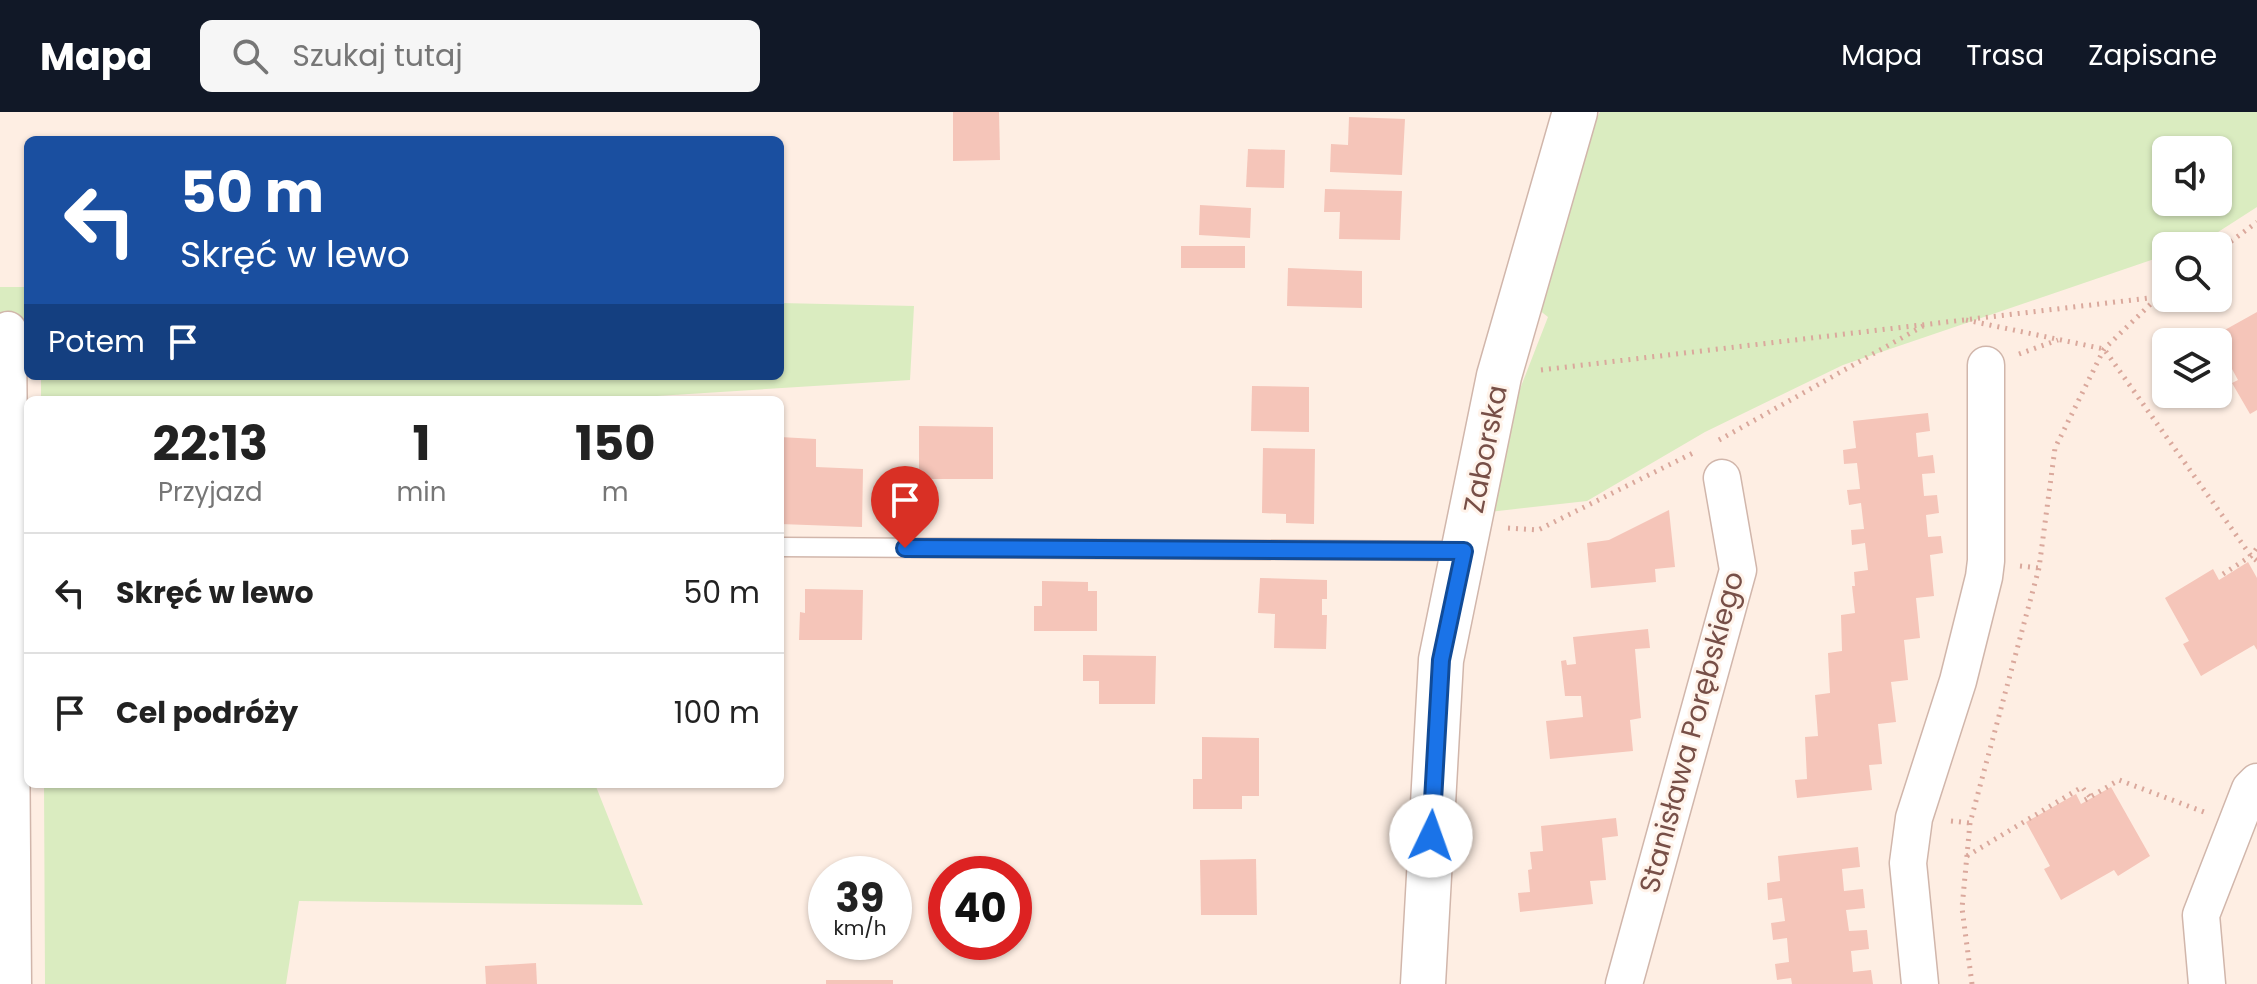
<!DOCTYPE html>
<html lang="pl">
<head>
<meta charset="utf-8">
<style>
  :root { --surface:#fff; --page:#f6f6f6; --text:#222; --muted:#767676; --line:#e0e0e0; --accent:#111827 }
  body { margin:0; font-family:Poppins,sans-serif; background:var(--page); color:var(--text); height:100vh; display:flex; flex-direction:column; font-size:30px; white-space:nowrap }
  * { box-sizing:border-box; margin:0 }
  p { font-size:26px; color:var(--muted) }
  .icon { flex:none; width:44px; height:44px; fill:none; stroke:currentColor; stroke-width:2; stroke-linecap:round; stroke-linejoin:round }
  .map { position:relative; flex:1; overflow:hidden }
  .panel { position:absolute; left:24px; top:284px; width:760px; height:392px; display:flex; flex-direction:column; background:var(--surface); border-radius:12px; box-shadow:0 2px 6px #0004 }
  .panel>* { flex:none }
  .guide { position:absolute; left:24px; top:24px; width:760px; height:244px; border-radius:12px; box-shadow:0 2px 6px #0004; background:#1a4fa0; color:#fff; overflow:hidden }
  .buttons { position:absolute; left:2152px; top:24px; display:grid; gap:16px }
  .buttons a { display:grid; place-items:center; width:80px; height:80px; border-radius:12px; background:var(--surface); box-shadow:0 2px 6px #0004; font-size:40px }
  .speed { position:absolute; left:808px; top:744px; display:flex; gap:16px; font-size:40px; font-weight:700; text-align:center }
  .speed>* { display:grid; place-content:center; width:104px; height:104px; border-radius:50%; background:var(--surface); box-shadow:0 2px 6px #0004; line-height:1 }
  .speed small { font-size:20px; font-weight:400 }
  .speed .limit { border:12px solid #d22; background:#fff; color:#111 }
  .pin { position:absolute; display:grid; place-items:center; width:68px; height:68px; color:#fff; margin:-82px -34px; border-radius:50% 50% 50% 0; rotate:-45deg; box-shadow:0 0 8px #0007 }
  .pin .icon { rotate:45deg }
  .me { position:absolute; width:88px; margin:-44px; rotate:3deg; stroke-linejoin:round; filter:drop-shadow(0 0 6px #0008) }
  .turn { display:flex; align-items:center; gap:28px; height:168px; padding:0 24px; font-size:36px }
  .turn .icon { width:104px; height:104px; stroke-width:2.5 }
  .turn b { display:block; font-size:56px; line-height:68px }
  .then { display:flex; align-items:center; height:76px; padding:0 24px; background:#0003; gap:16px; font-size:30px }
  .eta { display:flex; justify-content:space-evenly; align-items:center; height:136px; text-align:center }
  .eta b { font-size:48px; font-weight:700; line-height:56px }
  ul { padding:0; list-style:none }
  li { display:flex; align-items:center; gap:24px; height:120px; padding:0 24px; border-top:2px solid var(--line) }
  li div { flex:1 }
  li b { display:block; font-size:30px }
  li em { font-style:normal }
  header { display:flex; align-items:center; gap:48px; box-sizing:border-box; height:112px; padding:0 40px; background:var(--accent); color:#fff }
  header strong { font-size:38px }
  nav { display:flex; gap:44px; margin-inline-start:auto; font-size:28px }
  .search { width:560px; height:72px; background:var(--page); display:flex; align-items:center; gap:20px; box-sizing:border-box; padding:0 28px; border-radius:12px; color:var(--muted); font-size:30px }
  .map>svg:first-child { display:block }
</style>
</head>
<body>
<header>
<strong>Mapa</strong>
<div class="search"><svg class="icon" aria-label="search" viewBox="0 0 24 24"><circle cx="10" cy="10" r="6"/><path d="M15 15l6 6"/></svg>Szukaj tutaj</div>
<nav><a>Mapa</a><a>Trasa</a><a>Zapisane</a></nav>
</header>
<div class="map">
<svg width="2257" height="872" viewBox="0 0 2257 872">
  <rect width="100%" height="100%" fill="#feeee3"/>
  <g fill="#daecc0" fill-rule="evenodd">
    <path d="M1600,0H2257V95L2201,131L2192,134H2166V143L1843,253L1705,320L1587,389L1489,400L1506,313L1548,205L1534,194L1582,33ZM2166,38H2218V90H2166Z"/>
    <rect x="0" y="175" width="28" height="41"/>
    <path d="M780,191L914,194L910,268L594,288H41V264H780Z"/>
    <path d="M44,672H595L643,793L299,789L286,872H45Z"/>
  </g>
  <g fill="#f5c5b9">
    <path d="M953,0H999L1000,48L953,49Z"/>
    <path d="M1349,5L1405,7L1402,63L1330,60L1331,32L1348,33Z"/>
    <path d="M1248,37L1285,38L1284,76L1246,75Z"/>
    <path d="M1325,77L1402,79L1400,128L1339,127L1340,100H1324Z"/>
    <path d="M1200,93L1251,96L1250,126L1199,123Z"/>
    <rect x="1181" y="134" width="64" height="22"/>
    <path d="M1288,156L1362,159V196L1287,194Z"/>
    <path d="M2257,200V298L2250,302L2232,271L2238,268L2214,224Z"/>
    <path d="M1252,274L1309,275V320L1251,319Z"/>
    <path d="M1928,301L1930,319L1916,321L1918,345L1933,343L1935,361L1922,362L1924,384L1937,383L1939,401L1926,403L1928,425L1941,424L1943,441L1930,443L1934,484L1916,486L1920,526L1904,528L1908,568L1891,570L1896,610L1878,612L1882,652L1869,653L1872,678L1797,686L1795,668L1807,667L1805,625L1818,624L1815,583L1830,581L1828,541L1842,539L1841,503L1855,501L1852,474H1855L1854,460L1868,458L1865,431L1852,433L1851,418L1864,417L1861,391L1849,393L1847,378L1860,377L1857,351L1844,352L1843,338L1856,336L1853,309Z"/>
    <path d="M919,314L993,315V367H919Z"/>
    <path d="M780,325L816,327V355L863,357L862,415L780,412Z"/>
    <path d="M1263,336L1315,337L1314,412L1286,411V402L1262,401Z"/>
    <path d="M1669,398L1675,455L1655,457L1656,470L1591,476L1587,431L1609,428Z"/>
    <path d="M2248,450L2257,466V538L2254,533L2201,564L2183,532L2189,529L2165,486L2213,457L2219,468Z"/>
    <path d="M1260,466L1327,468V487H1322V503H1327L1326,537L1274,536L1275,502L1258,501Z"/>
    <path d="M1042,469L1088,470V479H1097V519H1034V494H1042Z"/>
    <path d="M805,477L863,478L862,528H799L800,500L805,501Z"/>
    <path d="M1648,517L1650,536L1635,537L1641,606L1630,608L1633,639L1550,647L1546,609L1583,605L1581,584H1565L1561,549L1566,548L1567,553L1576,552L1573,525Z"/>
    <path d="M1083,543L1156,544L1155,592H1099V569H1083Z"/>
    <path d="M1202,625L1259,626V684H1242V697H1193V667H1202Z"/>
    <path d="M2111,675L2150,744L2118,764L2114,758L2061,788L2044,757L2050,754L2026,710L2076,682L2081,692Z"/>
    <path d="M1616,706L1618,724L1602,726L1606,768L1590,769L1593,792L1520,800L1518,781L1530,780L1528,758L1532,757L1530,740L1543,739L1541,714Z"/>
    <path d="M1858,735L1860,755L1842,757L1844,779L1863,777L1865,796L1846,798L1849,819L1867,818L1869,837L1851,839L1853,860L1871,858L1873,872H1792L1791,866L1777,868L1775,852L1789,850L1787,826L1773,828L1771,811L1785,809L1782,786L1768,788L1767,771L1780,769L1778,744Z"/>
    <path d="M1256,747L1257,803H1201L1200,748Z"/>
    <path d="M536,851L537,872H486L485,854Z"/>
    <rect x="826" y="868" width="67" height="4"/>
  </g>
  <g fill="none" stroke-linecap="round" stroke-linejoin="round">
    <defs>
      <path id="service" d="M780,435L1464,439"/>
      <g id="minor">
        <path d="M8,218L13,872"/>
        <path d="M1624,872L1738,458L1722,366"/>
        <path d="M1920,872L1908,751L1914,706L1958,569L1984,465L1986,449V253"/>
        <path d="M2207,872L2201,803L2250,677L2257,670"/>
      </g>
      <path id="tertiary" d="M1423,872L1441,548L1499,264L1575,0"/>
    </defs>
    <use href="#service" stroke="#d1b6ab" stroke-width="21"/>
    <use href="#minor" stroke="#d1b6ab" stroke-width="39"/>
    <use href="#tertiary" stroke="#d1b6ab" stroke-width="47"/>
    <g stroke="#daa89c" stroke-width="5" stroke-dasharray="2 6" stroke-linecap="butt">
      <path d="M2218,139L2257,110"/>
      <path d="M1966,208L2104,237L2251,444L2257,449"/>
      <path d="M2019,242L2058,228"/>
      <path d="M1541,258L2158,185L2166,179"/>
      <path d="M1719,328L1923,214"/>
      <path d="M1508,416L1538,418L1695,340"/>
      <path d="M2020,454L2039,456"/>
      <path d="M2223,462L2251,444L2257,436"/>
      <path d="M2085,688L2119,668L2204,700"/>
      <path d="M1951,709L1970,711"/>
      <path d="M1967,744L2082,675L2090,685"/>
      <path d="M1972,872L1962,796L1970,711L2039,456L2055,336L2104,237L2158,185"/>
    </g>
    <use href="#service" stroke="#fff" stroke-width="18"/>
    <use href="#minor" stroke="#fff" stroke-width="36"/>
    <use href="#tertiary" stroke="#fff" stroke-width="44"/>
  </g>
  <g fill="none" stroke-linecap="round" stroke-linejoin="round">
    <defs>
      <path id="route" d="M905,436L1464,439L1441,548L1431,724"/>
    </defs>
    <use href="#route" stroke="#114b97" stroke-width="20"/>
    <use href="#route" stroke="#1a73e8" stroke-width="14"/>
  </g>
  <g text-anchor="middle" stroke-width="6" stroke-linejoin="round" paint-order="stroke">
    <g font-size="28" fill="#774f47" stroke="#fff3ea">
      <text transform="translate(1485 337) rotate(-79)" y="10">Zaborska</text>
      <text transform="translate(1691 620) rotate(-75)" y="10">Stanisława Porębskiego</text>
    </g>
  </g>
</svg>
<div class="buttons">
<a><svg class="icon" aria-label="sound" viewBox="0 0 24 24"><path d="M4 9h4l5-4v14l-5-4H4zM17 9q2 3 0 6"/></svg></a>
<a><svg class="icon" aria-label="search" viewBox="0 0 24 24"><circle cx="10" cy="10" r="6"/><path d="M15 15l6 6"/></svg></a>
<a><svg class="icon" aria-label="layers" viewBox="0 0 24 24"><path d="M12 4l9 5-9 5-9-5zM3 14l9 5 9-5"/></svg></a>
</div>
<div class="speed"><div>39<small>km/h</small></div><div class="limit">40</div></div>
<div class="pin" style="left:905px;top:436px;background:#d93025"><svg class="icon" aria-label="arrive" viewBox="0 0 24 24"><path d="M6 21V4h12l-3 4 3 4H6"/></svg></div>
<svg class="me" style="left:1431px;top:724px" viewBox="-20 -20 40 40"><circle r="19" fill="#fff"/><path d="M0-13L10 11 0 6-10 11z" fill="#1a73e8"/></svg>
<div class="guide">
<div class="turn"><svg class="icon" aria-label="left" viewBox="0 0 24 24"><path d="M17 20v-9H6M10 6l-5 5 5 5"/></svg><div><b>50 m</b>Skręć w lewo</div></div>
<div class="then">Potem<svg class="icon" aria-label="arrive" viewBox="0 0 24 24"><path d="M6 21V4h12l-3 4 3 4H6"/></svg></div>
</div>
<section class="panel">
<div class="eta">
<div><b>22:13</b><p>Przyjazd</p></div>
<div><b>1</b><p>min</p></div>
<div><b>150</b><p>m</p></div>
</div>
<ul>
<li><svg class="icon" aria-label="left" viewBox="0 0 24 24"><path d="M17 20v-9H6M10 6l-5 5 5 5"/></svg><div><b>Skręć w lewo</b></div><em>50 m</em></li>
<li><svg class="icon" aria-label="arrive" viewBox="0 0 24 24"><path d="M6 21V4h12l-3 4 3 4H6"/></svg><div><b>Cel podróży</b></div><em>100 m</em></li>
</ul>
</section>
</div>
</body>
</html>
